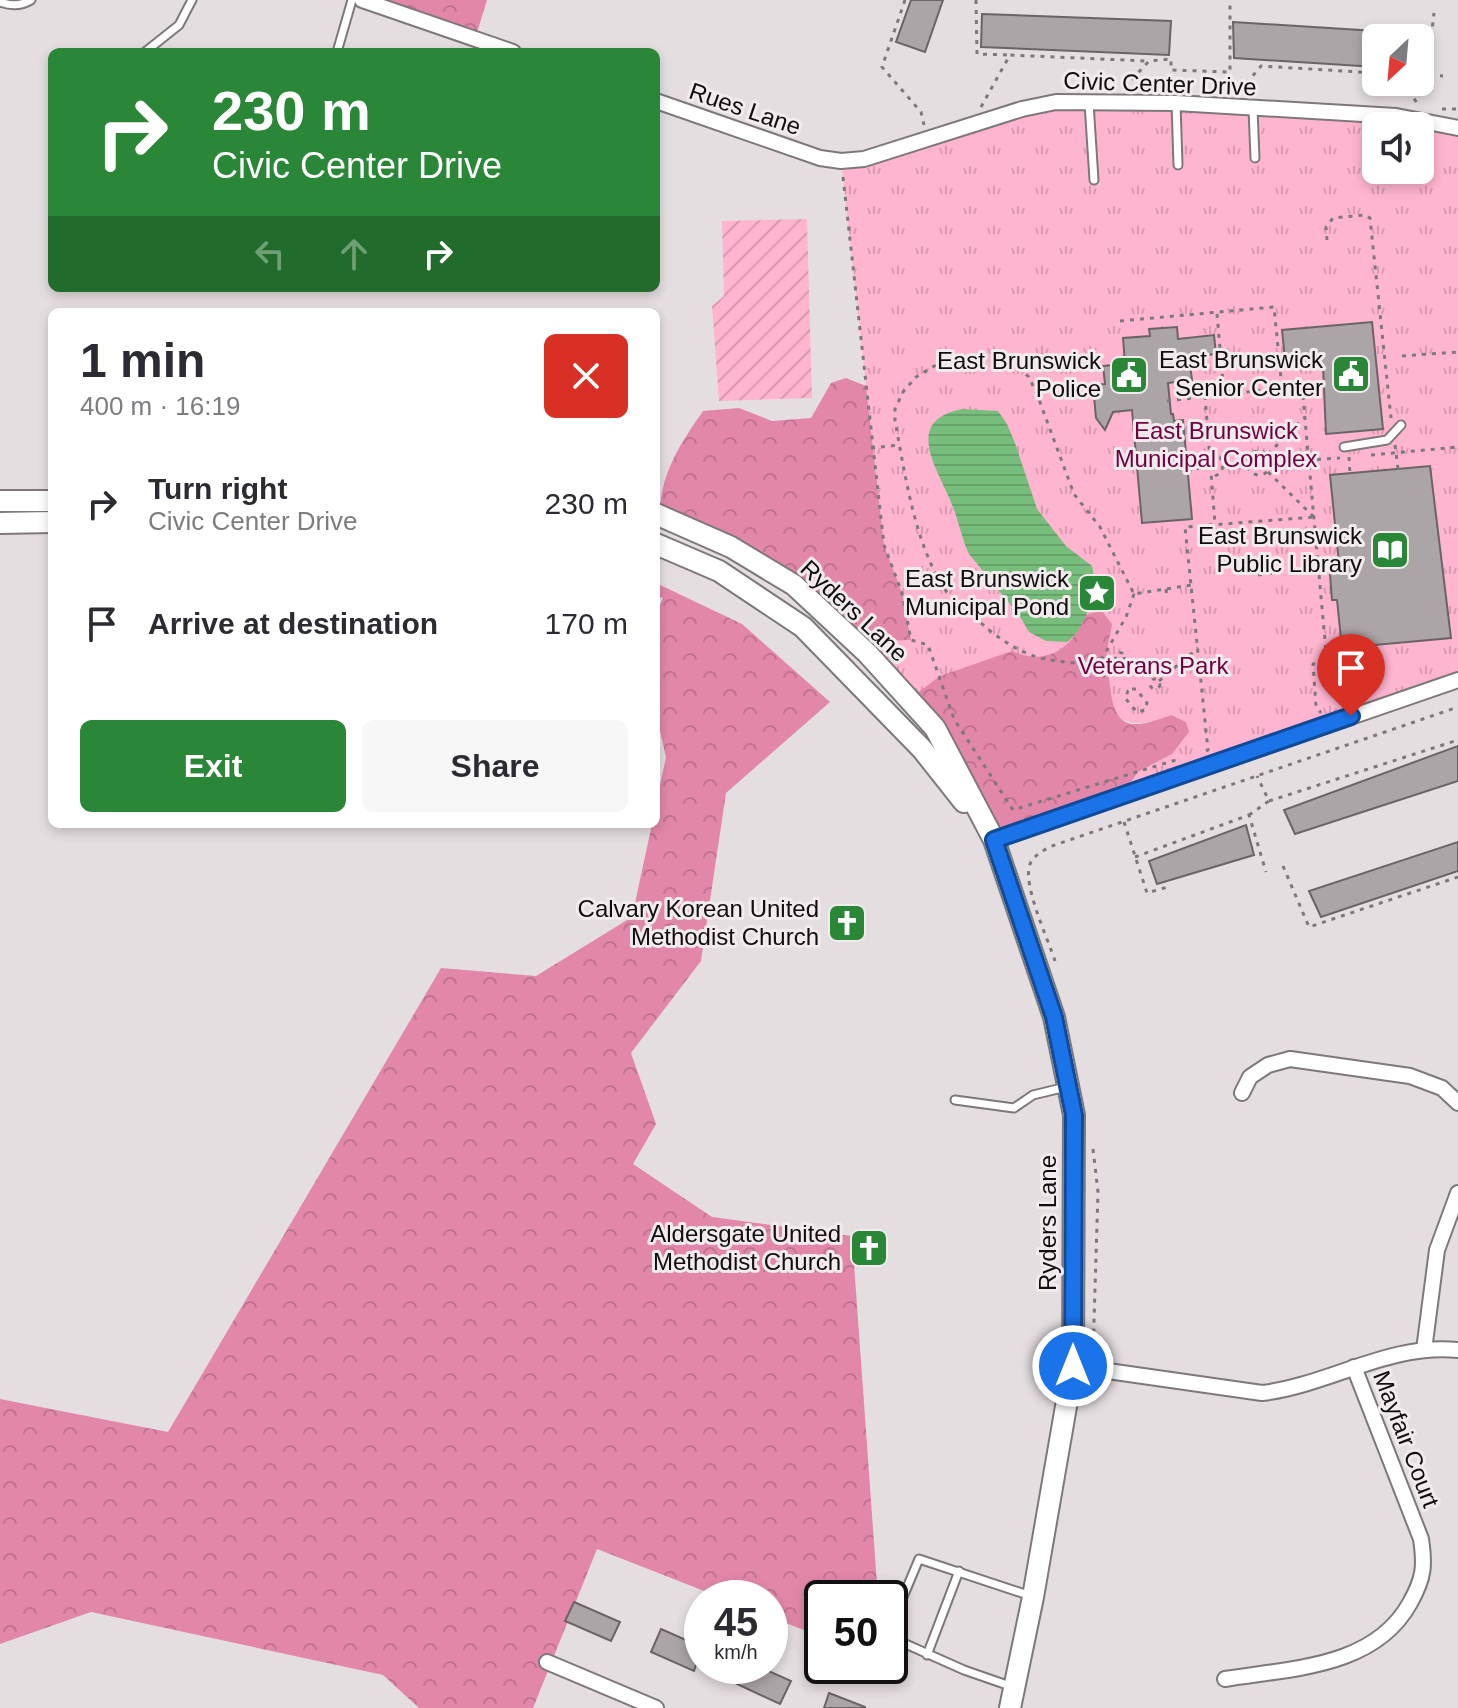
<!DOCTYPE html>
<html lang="en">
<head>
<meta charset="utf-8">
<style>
  :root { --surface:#fff; --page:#f7f7f7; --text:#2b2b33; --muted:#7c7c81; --accent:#2a8738 }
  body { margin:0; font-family:Helvetica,sans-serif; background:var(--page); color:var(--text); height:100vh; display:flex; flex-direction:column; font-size:30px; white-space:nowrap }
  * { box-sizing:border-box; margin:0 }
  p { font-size:26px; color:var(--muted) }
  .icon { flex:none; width:44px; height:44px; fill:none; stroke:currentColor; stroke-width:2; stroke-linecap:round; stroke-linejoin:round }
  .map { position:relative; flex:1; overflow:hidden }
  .panel { position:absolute; left:48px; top:308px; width:612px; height:520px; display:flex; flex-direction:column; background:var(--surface); border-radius:12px; box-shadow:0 4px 12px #0003 }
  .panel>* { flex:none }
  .guide { position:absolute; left:48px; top:48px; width:612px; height:244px; border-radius:12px; box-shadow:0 4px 12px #0003; background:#2a8738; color:#fff; overflow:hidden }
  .needle { width:52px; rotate:206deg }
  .controls { position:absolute; left:1362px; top:24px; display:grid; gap:16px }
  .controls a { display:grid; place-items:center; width:72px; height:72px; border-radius:12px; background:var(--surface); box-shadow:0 4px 12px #0003; font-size:40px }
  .speed { position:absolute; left:684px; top:1580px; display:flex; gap:16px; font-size:40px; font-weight:700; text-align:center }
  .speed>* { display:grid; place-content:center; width:104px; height:104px; border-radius:50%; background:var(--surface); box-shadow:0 4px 12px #0003; line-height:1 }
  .speed small { font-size:20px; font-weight:400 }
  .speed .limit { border:4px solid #111; border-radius:12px; background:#fff; color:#111 }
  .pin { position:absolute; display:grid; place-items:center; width:68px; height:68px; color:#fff; margin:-82px -34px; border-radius:50% 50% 50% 0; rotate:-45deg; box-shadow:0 0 8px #0007 }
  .pin .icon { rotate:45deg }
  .me { position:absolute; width:88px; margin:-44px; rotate:0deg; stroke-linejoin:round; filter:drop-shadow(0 0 6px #0008) }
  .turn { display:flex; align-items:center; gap:28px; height:168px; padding:0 32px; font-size:36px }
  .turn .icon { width:104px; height:104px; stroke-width:2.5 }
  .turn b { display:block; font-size:56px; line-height:68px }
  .lanes { display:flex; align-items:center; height:76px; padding:0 32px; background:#0003; justify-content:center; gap:40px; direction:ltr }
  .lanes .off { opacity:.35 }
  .round { display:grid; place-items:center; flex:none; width:84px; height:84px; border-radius:12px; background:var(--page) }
  .summary { display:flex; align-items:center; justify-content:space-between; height:136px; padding:0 32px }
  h1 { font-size:48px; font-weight:800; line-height:60px }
  .cta { display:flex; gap:16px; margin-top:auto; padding:16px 32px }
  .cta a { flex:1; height:92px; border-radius:12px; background:var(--accent); color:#fff; font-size:32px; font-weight:800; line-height:92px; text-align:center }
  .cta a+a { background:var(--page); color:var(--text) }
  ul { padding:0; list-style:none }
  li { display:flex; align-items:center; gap:24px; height:120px; padding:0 32px }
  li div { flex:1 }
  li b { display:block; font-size:30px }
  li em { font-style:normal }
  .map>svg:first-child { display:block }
</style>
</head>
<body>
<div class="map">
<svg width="1458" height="1708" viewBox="0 0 1458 1708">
  <defs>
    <pattern id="grass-tufts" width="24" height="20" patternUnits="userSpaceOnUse" patternTransform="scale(2)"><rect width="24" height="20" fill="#ffb5d0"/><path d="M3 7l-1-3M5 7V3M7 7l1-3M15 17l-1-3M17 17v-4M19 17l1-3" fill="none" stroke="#da9ab1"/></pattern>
    <pattern id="forest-crowns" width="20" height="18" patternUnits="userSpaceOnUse" patternTransform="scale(2)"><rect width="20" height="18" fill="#e287aa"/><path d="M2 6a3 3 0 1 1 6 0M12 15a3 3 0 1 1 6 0" fill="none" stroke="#c17391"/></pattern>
    <pattern id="garden-furrows" width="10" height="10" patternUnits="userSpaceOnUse" patternTransform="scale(2)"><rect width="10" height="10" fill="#ffb5d0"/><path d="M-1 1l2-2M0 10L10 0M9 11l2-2" fill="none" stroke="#da9ab1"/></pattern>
    <pattern id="water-rules" width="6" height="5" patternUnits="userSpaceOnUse" patternTransform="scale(2)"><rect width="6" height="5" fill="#77be7c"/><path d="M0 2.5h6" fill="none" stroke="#66a26a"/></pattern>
  </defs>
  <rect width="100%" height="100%" fill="#e5dee0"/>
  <path fill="url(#grass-tufts)" fill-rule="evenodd" d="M1176,103L1458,128V680L1121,796L1138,772L1172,754L1171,715C1149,723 1127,731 1112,709L1041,658L1028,659L909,699L846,633L879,641L911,639L902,593L884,545L841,161L1022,109ZM1376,126H1420V170H1376Z"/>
  <g fill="url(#forest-crowns)">
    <path d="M362,0H487L475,39Z"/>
    <path d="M846,378L866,386L884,545L902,593L911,640L879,641L846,633L794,585L660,515C660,474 680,444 703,411L739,408L772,421L811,418L831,383Z"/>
    <path d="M656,583L742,624L830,702L726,793L701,961L631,1053L656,1124L633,1164L712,1217L852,1236L878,1598H822V1637L770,1617V1598H722L597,1549L533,1708H419L383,1675L91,1612L0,1644V1399L168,1432L441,968L536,976L632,917L652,824H656V804L666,757L656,714V614L663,598L656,596Z"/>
    <path d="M1102,611L1112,624C1111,634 1107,644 1107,655C1106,665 1109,676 1110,686C1115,732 1133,729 1171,715L1186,722L1189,732L1172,754L1138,772L1121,796L994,840L909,699L940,676L1012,651C1046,666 1073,650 1084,615Z"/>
  </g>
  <path fill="url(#garden-furrows)" d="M807,219L812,398L719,401L712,306L724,296L722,221Z"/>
  <path fill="url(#water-rules)" d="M962,409L998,411L1007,424L1015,443L1037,509L1066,546L1092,566C1098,588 1086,629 1067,642L1046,641L1029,632L1019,615L969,554C962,539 959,523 953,507C939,471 901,421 962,409Z"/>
  <g fill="#aca5a7" stroke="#6a6466" stroke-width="2">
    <path d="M911,0H943L925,52L896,42Z"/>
    <path d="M982,14L1171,21L1169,55L981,47Z"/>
    <path d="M1233,22L1376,31V67L1234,58Z"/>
    <path d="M1372,322L1383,429L1326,434L1323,366L1286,369L1282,330Z"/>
    <path d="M1177,327L1178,339L1214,335L1216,354L1189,357L1192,380L1168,383L1171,414H1173L1174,421L1183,420L1192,519L1142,523L1132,410L1113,412L1105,430L1096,418L1093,385L1105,384L1103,366L1125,364L1123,338L1150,336L1149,329Z"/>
    <path d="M1430,466L1451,638L1342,648L1337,600H1332L1330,574L1340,573L1330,475Z"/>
    <path d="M1458,746V781L1295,834L1284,810Z"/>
    <path d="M1246,825L1254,855L1157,884L1149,861Z"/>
    <path d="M1458,842V871L1321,917L1309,891Z"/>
    <path d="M574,1602L620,1622L611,1641L565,1621Z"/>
    <path d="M661,1629L702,1647L694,1671L651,1652Z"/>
    <path d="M745,1666H757L791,1681L780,1704L737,1684Z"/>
    <path d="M829,1693L865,1707V1708H824Z"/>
  </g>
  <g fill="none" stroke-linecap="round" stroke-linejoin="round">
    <defs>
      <g id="service">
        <path d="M0,2C11,6 21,6 31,0"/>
        <path d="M145,52L179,25L192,0"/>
        <path d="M337,52L352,0"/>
        <path d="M1089,103L1094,180"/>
        <path d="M1176,103L1178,165"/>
        <path d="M1253,109L1255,158"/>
        <path d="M1344,447L1387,440L1401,425"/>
        <path d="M955,1100L1014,1108L1033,1095L1066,1087"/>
        <path d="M890,1628L919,1559L1031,1596"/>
        <path d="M890,1637L964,1670L1010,1686"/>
        <path d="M927,1655L959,1571"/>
      </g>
      <g id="minor">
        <path d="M362,0L513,52"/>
        <path d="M656,101L820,158L841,161L864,159L1022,109L1056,102L1176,103L1396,116L1458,128"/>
        <path d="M994,840L1458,680"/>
        <path d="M1242,1093L1250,1077L1268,1065L1290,1059L1410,1076L1442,1088L1458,1103"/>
        <path d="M1424,1350L1437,1250L1458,1193"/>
        <path d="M1073,1366L1262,1393C1329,1385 1389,1343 1458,1350"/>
        <path d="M547,1662L656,1708"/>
        <path d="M1225,1679C1291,1668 1374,1668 1410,1603C1424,1578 1425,1566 1421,1539L1354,1367"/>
      </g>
      <g id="secondary">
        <path d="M0,501H52"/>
        <path d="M656,514L731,547L794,585L867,653L935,728L994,840L1054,1017L1074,1115L1073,1366L1033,1597L1010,1708"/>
        <path d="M0,523L52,522"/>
        <path d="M656,544L719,571L803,627L922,749L964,802"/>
      </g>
    </defs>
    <use href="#service" stroke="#7e787a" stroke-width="11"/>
    <use href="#minor" stroke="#7e787a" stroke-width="18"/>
    <use href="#secondary" stroke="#7e787a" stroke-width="24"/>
    <g stroke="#7d797a" stroke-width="3" stroke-dasharray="4 6" stroke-linecap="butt">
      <path d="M905,0L882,67L921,112L924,125"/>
      <path d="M976,0L977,54L1010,55"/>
      <path d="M1420,75L1443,76"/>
      <path d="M1427,76L1434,13"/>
      <path d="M1403,82L1419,106"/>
      <path d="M1125,87L1149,61L1171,59V70L1230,72V0"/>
      <path d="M1240,91L1261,66L1376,73"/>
      <path d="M981,107L1010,55L1146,61"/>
      <path d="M1442,109H1458"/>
      <path d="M843,177L884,545L902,593L911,640L928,645L954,719L1013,810L1179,759"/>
      <path d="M1327,240L1326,227L1333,218L1365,215L1370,218L1391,418"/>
      <path d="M1217,314L1224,394"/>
      <path d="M1120,321L1274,307L1282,388"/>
      <path d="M1402,356L1458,352"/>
      <path d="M1302,386L1327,663L1313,664L1316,706L1321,713"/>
      <path d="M1205,396L1215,524"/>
      <path d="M1167,401L1324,383"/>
      <path d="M1395,445L1398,469"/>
      <path d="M871,448L899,445"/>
      <circle cx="1259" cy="463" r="12"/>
      <path d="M1210,454L1220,457L1223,465L1221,473L1211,478"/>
      <path d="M1268,454L1304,418"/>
      <path d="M1371,455L1458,447"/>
      <path d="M1349,457L1350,474"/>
      <path d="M1307,460L1340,458"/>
      <path d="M1223,467L1246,463"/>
      <path d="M1187,470L1209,467"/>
      <path d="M1268,472L1314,517"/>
      <path d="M1318,568L1339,565"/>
      <path d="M1258,575L1282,572"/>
      <path d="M1166,589L1167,597"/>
      <path d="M1134,594L1126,617L1103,657C1090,667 1065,662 1050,660C1024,656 1000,640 981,623C967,611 951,600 942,585C914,539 905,474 895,421V409L903,392L916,377L936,365L992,358L1005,359L1017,366L1029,377L1038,397L1074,494L1100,527L1134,594L1191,585"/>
      <circle cx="1120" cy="657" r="4.5"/>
      <circle cx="1155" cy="684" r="5"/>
      <path d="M1159,681L1198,648"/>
      <path d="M1132,689H1136L1147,703L1145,710L1137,712L1125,698L1128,691Z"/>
      <path d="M1206,751L1208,750L1185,527L1314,517"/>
      <path d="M1269,801L1458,740"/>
      <path d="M1249,815L1269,801L1257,776"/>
      <path d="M1124,822L1147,893L1168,887"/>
      <path d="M1135,857L1249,815L1266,872"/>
      <path d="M1283,866L1309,927L1458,877"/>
      <path d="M1055,961C1048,939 1022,884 1030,864C1034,855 1042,852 1049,847L1458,707"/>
      <path d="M1093,1149L1098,1192L1093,1353"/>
    </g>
    <use href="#service" stroke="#fff" stroke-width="7"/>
    <use href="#minor" stroke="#fff" stroke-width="14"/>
    <use href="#secondary" stroke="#fff" stroke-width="20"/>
  </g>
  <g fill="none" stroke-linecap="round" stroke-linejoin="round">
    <defs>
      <path id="route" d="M1073,1366L1074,1115L1054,1017L994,840L1351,716"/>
    </defs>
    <use href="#route" stroke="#114b97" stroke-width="20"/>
    <use href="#route" stroke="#1a73e8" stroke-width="14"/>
  </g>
  <defs>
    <symbol id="civic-square" viewBox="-11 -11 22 22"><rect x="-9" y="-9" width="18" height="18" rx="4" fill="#2a8738" stroke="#f2ebed"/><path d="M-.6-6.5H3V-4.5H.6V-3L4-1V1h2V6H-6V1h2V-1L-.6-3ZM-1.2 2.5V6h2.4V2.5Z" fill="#fff"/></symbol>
    <symbol id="library-square" viewBox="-11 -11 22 22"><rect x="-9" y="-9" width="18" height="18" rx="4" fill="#2a8738" stroke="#f2ebed"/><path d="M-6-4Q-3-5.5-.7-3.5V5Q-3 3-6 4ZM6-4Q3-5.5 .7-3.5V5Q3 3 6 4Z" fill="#fff"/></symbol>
    <symbol id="sight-square" viewBox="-11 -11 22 22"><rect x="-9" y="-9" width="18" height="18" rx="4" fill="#2a8738" stroke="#f2ebed"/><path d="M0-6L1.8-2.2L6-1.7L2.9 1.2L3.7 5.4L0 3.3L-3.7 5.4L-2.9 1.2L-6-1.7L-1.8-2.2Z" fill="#fff"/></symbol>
    <symbol id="church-square" viewBox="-11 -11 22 22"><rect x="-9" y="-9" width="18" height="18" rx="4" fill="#2a8738" stroke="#f2ebed"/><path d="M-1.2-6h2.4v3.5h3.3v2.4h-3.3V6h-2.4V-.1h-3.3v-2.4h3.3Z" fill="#fff"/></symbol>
  </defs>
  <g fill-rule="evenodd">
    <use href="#civic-square" x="1329" y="352" width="44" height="44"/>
    <use href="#civic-square" x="1107" y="353" width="44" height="44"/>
    <use href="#library-square" x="1368" y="528" width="44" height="44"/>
    <use href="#sight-square" x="1075" y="571" width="44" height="44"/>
    <use href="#church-square" x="825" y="901" width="44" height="44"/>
    <use href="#church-square" x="847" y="1226" width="44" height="44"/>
  </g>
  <g text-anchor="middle" stroke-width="6" stroke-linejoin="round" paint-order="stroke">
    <g font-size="24" fill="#100e0f" stroke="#f2ebed">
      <text transform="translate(1160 84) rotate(2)" y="8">Civic Center Drive</text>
      <text transform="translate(745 109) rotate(19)" y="8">Rues Lane</text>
      <text transform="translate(854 611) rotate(43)" y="8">Ryders Lane</text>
      <text transform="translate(1048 1223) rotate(-90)" y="8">Ryders Lane</text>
      <text transform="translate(1406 1439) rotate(69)" y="8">Mayfair Court</text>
    </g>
    <g font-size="24" fill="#100e0f" stroke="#f2ebed" text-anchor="end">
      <text x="1323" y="368">East Brunswick<tspan x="1323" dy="28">Senior Center</tspan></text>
      <text x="1101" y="369">East Brunswick<tspan x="1101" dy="28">Police</tspan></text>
      <text x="1362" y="544">East Brunswick<tspan x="1362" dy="28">Public Library</tspan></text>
      <text x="1069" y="587">East Brunswick<tspan x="1069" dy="28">Municipal Pond</tspan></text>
      <text x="819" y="917">Calvary Korean United<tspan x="819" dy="28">Methodist Church</tspan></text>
      <text x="841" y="1242">Aldersgate United<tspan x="841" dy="28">Methodist Church</tspan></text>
    </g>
    <g font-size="24" fill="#72003f" stroke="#f2ebed">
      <text x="1216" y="439">East Brunswick<tspan x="1216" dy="28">Municipal Complex</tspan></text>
      <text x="1153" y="674">Veterans Park</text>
    </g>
  </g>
</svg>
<div class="controls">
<a><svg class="needle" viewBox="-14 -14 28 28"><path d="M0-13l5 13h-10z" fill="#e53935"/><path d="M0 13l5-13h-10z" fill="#7c7c81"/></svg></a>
<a><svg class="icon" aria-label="sound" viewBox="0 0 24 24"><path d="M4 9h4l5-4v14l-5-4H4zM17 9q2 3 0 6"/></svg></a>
</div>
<div class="speed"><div>45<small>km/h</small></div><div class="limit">50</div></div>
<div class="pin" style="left:1351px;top:716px;background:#d93025"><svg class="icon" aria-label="arrive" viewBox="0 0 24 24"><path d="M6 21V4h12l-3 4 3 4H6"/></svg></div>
<svg class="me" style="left:1073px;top:1366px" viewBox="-20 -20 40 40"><circle r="17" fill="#1a73e8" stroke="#fff" stroke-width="3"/><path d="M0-11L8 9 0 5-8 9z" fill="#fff"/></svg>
<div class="guide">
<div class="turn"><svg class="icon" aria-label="right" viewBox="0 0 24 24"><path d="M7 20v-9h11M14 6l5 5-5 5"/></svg><div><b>230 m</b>Civic Center Drive</div></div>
<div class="lanes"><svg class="icon off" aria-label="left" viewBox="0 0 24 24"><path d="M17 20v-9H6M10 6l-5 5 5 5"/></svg><svg class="icon off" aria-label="ahead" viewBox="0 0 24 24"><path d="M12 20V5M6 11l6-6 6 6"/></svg><svg class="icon" aria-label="right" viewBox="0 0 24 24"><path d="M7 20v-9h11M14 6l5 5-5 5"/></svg></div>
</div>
<section class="panel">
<div class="summary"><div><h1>1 min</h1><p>400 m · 16:19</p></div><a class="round" style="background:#d93025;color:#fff"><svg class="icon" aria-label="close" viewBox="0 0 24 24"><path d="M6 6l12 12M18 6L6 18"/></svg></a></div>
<ul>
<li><svg class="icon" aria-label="right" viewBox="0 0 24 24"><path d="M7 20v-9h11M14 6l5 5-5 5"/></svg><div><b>Turn right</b><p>Civic Center Drive</p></div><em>230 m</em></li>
<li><svg class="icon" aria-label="arrive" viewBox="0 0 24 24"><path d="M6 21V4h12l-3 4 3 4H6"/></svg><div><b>Arrive at destination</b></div><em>170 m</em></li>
</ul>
<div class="cta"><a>Exit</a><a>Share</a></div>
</section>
</div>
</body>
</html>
